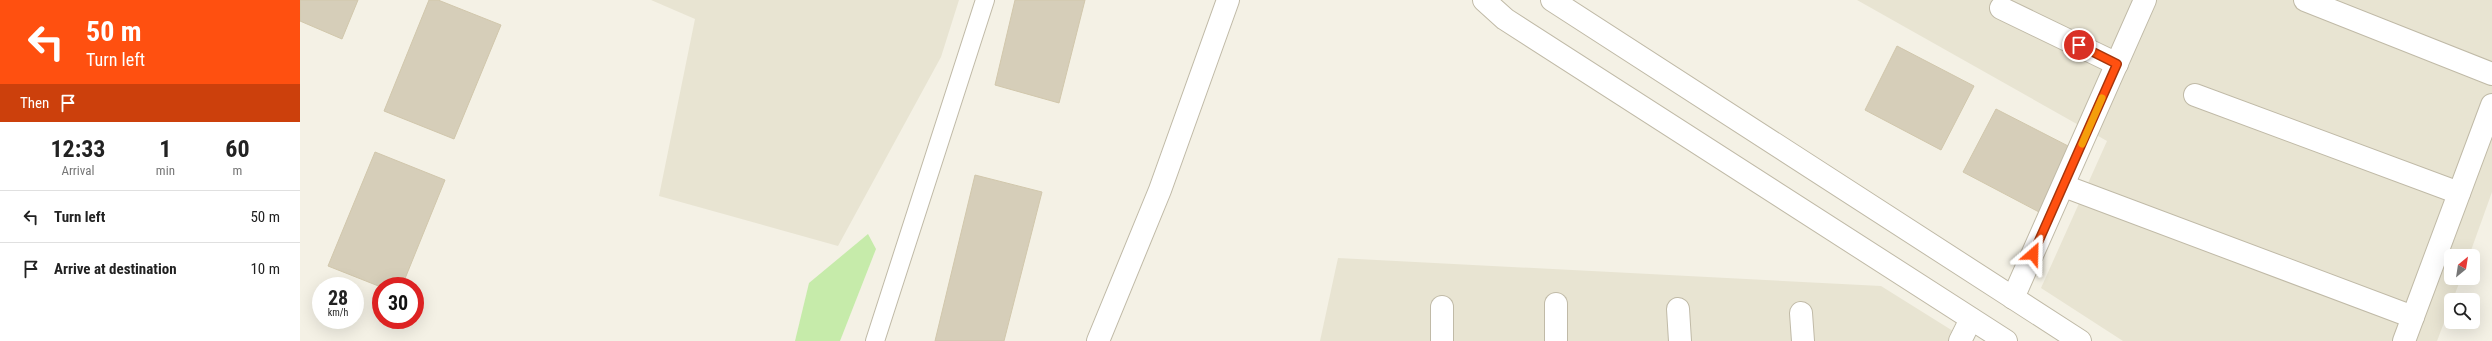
<!DOCTYPE html>
<html lang="en">
<head>
<meta charset="utf-8">
<style>
  :root { --surface:#fff; --page:#f6f6f6; --text:#222; --muted:#767676; --line:#e0e0e0 }
  body { margin:0; font-family:"Roboto Condensed",sans-serif; background:var(--page); color:var(--text); height:100vh; display:flex; flex-direction:column; font-size:15px; white-space:nowrap }
  * { box-sizing:border-box; margin:0 }
  p { font-size:13px; color:var(--muted) }
  .icon { flex:none; width:22px; height:22px; fill:none; stroke:currentColor; stroke-width:2; stroke-linecap:round; stroke-linejoin:round }
  .map { position:relative; flex:1; overflow:hidden }
  .drawer { display:flex; flex-direction:column; background:var(--surface); width:300px }
  .drawer>* { flex:none }
  .guide { background:#ff5010; color:#fff; overflow:hidden }
  .needle { width:26px; rotate:30deg }
  .tools { position:absolute; left:2144px; top:249px; display:grid; gap:8px }
  .tools a { display:grid; place-items:center; width:36px; height:36px; border-radius:6px; background:var(--surface); box-shadow:0 4px 16px #0002; font-size:20px }
  .speed { position:absolute; left:12px; top:277px; display:flex; gap:8px; font-size:20px; font-weight:700; text-align:center }
  .speed>* { display:grid; place-content:center; width:52px; height:52px; border-radius:50%; background:var(--surface); box-shadow:0 4px 16px #0002; line-height:1 }
  .speed small { font-size:10px; font-weight:400 }
  .speed .limit { border:6px solid #d22; background:#fff; color:#111 }
  .pin { position:absolute; display:grid; place-items:center; width:34px; height:34px; color:#fff; margin:-17px; border:2px solid #fff; border-radius:50%; box-shadow:0 1px 4px #0007 }
  .me { position:absolute; width:44px; margin:-22px; rotate:25deg; stroke-linejoin:round; filter:drop-shadow(0 0 3px #0008) }
  .turn { display:flex; align-items:center; gap:14px; height:84px; padding:0 20px; font-size:18px }
  .turn .icon { width:52px; height:52px; stroke-width:2.5 }
  .turn b { display:block; font-size:28px; line-height:34px }
  .then { display:flex; align-items:center; height:38px; padding:0 20px; background:#0003; gap:8px; font-size:15px }
  .eta { display:flex; justify-content:space-evenly; align-items:center; height:68px; text-align:center }
  .eta b { font-size:24px; font-weight:700; line-height:28px }
  ul { padding:0; list-style:none }
  li { display:flex; align-items:center; gap:12px; height:52px; padding:0 20px; border-top:1px solid var(--line) }
  li div { flex:1 }
  li b { display:block; font-size:15px }
  li em { font-style:normal }
  main { display:flex; flex:1; min-height:0 }
  .map>svg:first-child { display:block }
</style>
</head>
<body>
<main>
<section class="drawer">
<div class="guide">
<div class="turn"><svg class="icon" aria-label="left" viewBox="0 0 24 24"><path d="M17 20v-9H6M10 6l-5 5 5 5"/></svg><div><b>50 m</b>Turn left</div></div>
<div class="then">Then<svg class="icon" aria-label="arrive" viewBox="0 0 24 24"><path d="M6 21V4h12l-3 4 3 4H6"/></svg></div>
</div>
<div class="eta">
<div><b>12:33</b><p>Arrival</p></div>
<div><b>1</b><p>min</p></div>
<div><b>60</b><p>m</p></div>
</div>
<ul>
<li><svg class="icon" aria-label="left" viewBox="0 0 24 24"><path d="M17 20v-9H6M10 6l-5 5 5 5"/></svg><div><b>Turn left</b></div><em>50 m</em></li>
<li><svg class="icon" aria-label="arrive" viewBox="0 0 24 24"><path d="M6 21V4h12l-3 4 3 4H6"/></svg><div><b>Arrive at destination</b></div><em>10 m</em></li>
</ul>
</section>
<div class="map">
<svg width="2192" height="341" viewBox="0 0 2192 341">
  <rect width="100%" height="100%" fill="#f4f1e5"/>
  <g fill="#e8e4d2">
    <path d="M351,0H659L641,57L538,246L359,196L395,19Z"/>
    <path d="M1557,0H2192V192L2169,256H2151V278H2161L2137,341H1823L1741,288L1807,141Z"/>
    <path d="M1038,258L1581,286L1669,341H1020Z"/>
  </g>
  <path fill="#c6ebaa" d="M568,234L576,249L540,341H495L509,283Z"/>
  <g fill="#d6ceb9" stroke="#d1c7ac">
    <path d="M0,0H58L42,39L0,21Z"/>
    <path d="M129,0H138L201,25L154,139L84,111Z"/>
    <path d="M715,0H785L759,103L695,85Z"/>
    <path d="M1597,46L1674,86L1641,150L1565,110Z"/>
    <path d="M1696,109L1772,148L1739,212L1663,172Z"/>
    <path d="M75,152L145,180L102,286L81,287L28,266Z"/>
    <path d="M675,175L742,192L704,341H635Z"/>
  </g>
  <g fill="none" stroke-linecap="round" stroke-linejoin="round">
    <defs>
      <path id="service" d="M575,341L685,0"/>
      <g id="minor">
        <path d="M2005,0L2192,74"/>
        <path d="M1701,8L1817,64"/>
        <path d="M1895,95L2159,193"/>
        <path d="M1764,186L2113,317"/>
        <path d="M1713,298L1845,0"/>
        <path d="M1256,304V341"/>
        <path d="M1378,309L1380,341"/>
        <path d="M1501,313L1503,341"/>
        <path d="M798,341L860,190L928,0"/>
        <path d="M1142,341V307"/>
        <path d="M1660,341L1671,319"/>
        <path d="M2104,341L2192,105"/>
      </g>
      <g id="tertiary">
        <path d="M1184,0L1205,19L1706,341"/>
        <path d="M1252,0L1780,341"/>
      </g>
    </defs>
    <use href="#service" stroke="#c0baa7" stroke-width="20"/>
    <use href="#minor" stroke="#c0baa7" stroke-width="24"/>
    <use href="#tertiary" stroke="#c0baa7" stroke-width="24"/>
    <use href="#service" stroke="#fff" stroke-width="18"/>
    <use href="#minor" stroke="#fff" stroke-width="22"/>
    <use href="#tertiary" stroke="#fff" stroke-width="22"/>
  </g>
  <g fill="none" stroke-linecap="round" stroke-linejoin="round">
    <defs>
      <path id="route" d="M1733,254L1817,64L1779,45"/>
    </defs>
    <use href="#route" stroke="#a6340a" stroke-width="10"/>
    <use href="#route" stroke="#ff5010" stroke-width="7"/>
    <path stroke="#f59e0b" stroke-width="7" d="M1782,144L1802,98"/>
  </g>
</svg>
<div class="tools">
<a><svg class="needle" viewBox="-14 -14 28 28"><path d="M0-13l5 13h-10z" fill="#e53935"/><path d="M0 13l5-13h-10z" fill="#767676"/></svg></a>
<a><svg class="icon" aria-label="search" viewBox="0 0 24 24"><circle cx="10" cy="10" r="6"/><path d="M15 15l6 6"/></svg></a>
</div>
<div class="speed"><div>28<small>km/h</small></div><div class="limit">30</div></div>
<div class="pin" style="left:1779px;top:45px;background:#d93025"><svg class="icon" aria-label="arrive" viewBox="0 0 24 24"><path d="M6 21V4h12l-3 4 3 4H6"/></svg></div>
<svg class="me" style="left:1733px;top:254px" viewBox="-20 -20 40 40"><path d="M0-17L14 15 0 8-14 15z" fill="#ff5010" stroke="#fff" stroke-width="4"/></svg>
</div>
</main>
</body>
</html>
